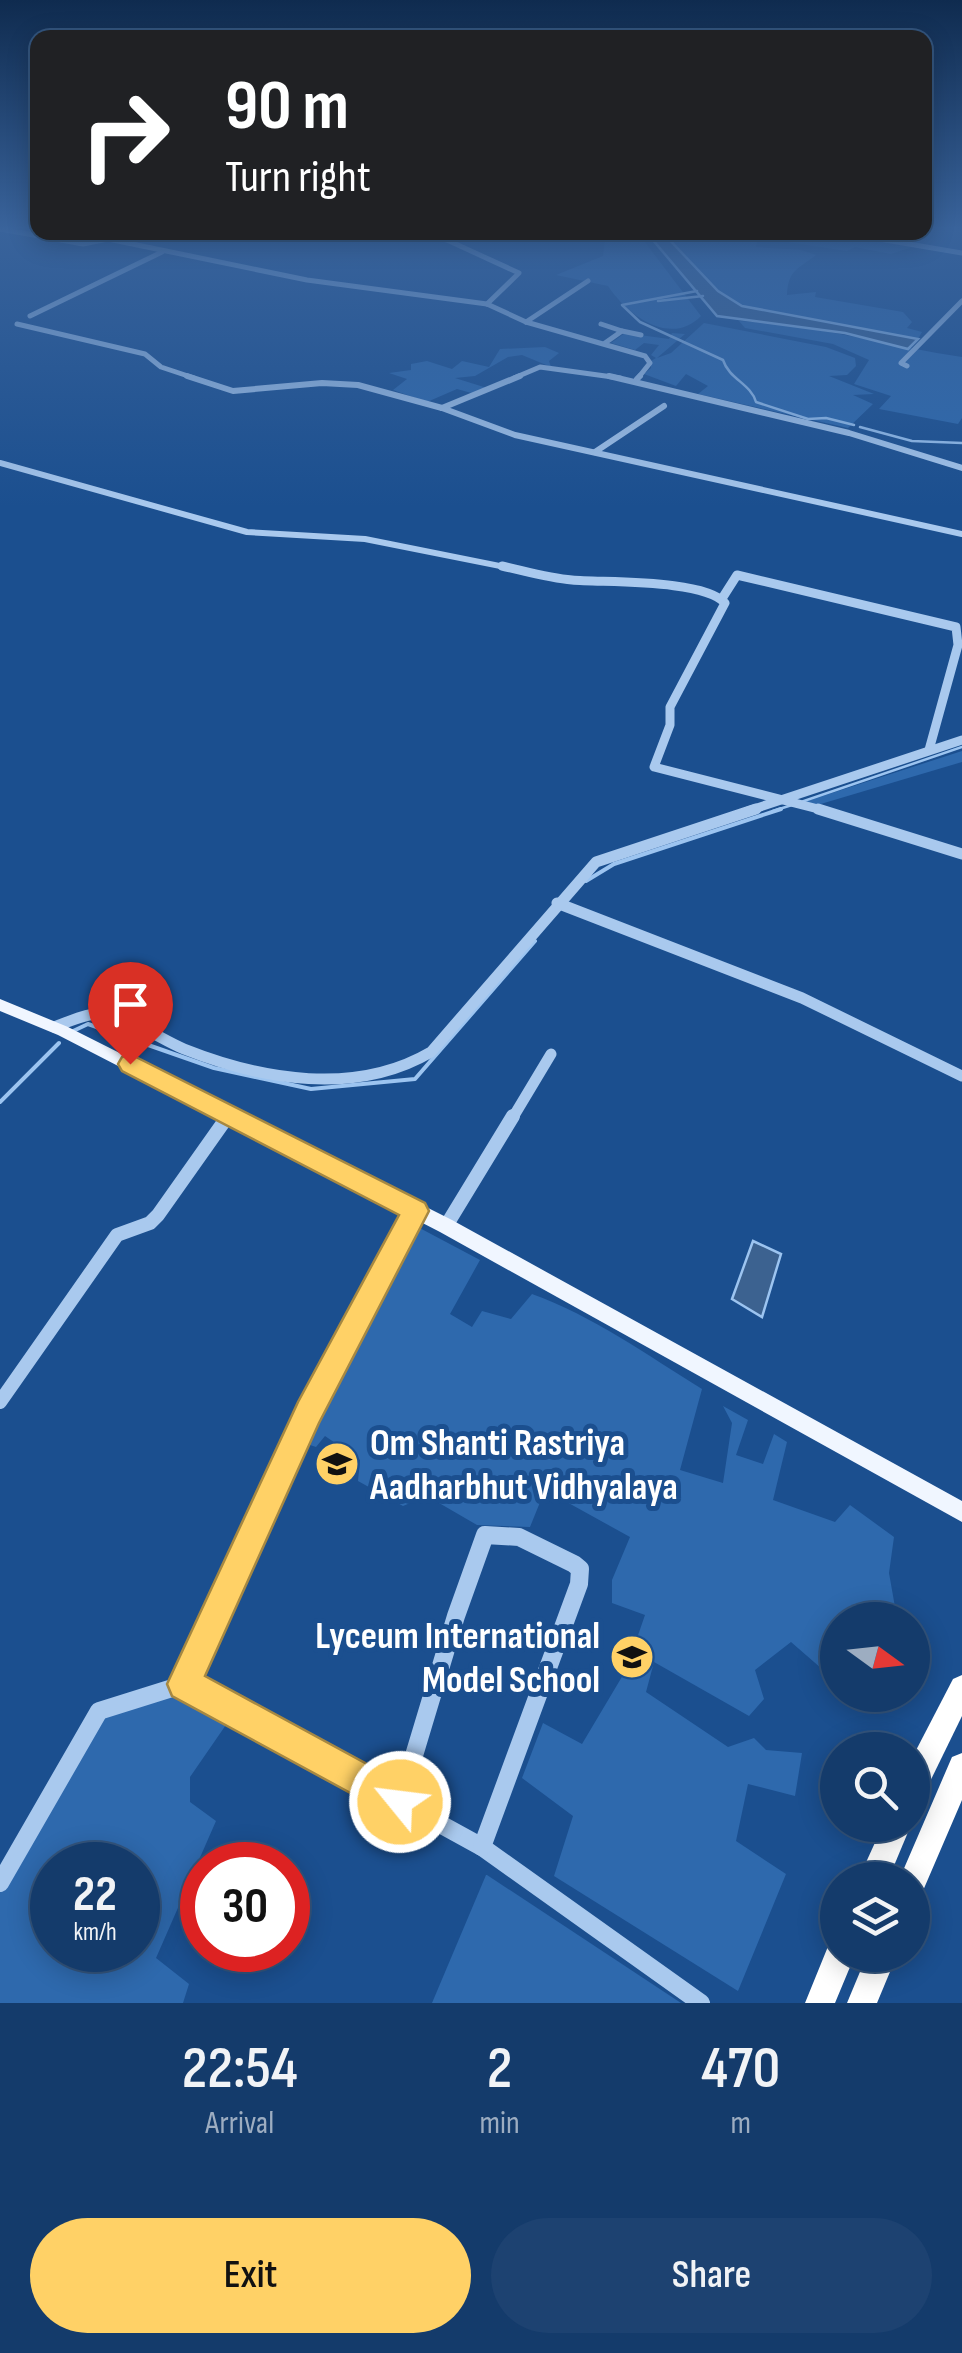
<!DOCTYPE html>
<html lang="en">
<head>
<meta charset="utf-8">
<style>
  :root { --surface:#143b6b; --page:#1d4271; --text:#f1f3f6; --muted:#9dadc1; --line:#33557e; --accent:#ffd166 }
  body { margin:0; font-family:"Sofia Sans Condensed",sans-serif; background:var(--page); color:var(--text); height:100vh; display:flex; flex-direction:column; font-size:38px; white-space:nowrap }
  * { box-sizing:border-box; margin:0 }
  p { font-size:32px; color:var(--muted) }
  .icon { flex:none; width:55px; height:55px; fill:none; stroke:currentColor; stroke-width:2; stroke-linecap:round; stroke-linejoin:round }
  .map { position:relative; height:2003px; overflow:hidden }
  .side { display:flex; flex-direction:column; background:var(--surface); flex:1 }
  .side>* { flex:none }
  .banner { position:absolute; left:30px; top:30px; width:902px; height:210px; border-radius:20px; box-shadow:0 5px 25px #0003,0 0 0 2px var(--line); background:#202124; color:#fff; overflow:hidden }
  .needle { width:65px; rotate:105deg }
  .buttons { position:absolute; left:820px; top:1602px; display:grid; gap:20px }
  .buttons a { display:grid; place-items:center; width:110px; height:110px; border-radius:50%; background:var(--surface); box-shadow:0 5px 25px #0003,0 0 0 2px var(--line); font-size:50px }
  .speed { position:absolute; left:30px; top:1842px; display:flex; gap:20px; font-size:50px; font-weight:700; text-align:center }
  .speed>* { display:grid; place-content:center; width:130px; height:130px; border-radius:50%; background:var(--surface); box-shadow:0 5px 25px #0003,0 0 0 2px var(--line); line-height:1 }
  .speed small { font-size:25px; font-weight:400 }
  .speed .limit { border:15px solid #d22; background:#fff; color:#111 }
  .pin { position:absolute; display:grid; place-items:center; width:85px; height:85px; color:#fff; margin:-102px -42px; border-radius:50% 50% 50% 0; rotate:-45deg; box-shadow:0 0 10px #0007 }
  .pin .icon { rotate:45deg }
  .me { position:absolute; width:110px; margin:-55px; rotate:299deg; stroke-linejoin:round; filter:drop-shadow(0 0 8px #0008) }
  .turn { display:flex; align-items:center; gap:35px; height:210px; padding:0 30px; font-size:45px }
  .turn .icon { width:130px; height:130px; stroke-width:2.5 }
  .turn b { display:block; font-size:70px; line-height:85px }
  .eta { display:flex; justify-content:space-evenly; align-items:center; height:170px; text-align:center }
  .eta b { font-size:60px; font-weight:600; line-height:70px }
  .button { display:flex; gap:20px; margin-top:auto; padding:20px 30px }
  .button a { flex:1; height:115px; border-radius:60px; background:var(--accent); color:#111; font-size:40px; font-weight:600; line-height:115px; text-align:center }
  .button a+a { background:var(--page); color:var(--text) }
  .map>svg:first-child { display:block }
</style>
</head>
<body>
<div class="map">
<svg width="962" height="2003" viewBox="0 0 962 2003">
  <rect width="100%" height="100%" fill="#1b4f8f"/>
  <g fill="#2e69ad" fill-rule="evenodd">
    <path d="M830,232L912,247L891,254L855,247L847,251L787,242V233Z"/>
    <path d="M638,233L701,316C671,347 628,316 608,286L556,275L603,256L605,240Z"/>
    <path d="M739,239L757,241L756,247L801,250L816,255C798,269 788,270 787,295L816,292L815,297L903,312L912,322L907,328L922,332L918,339L742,306L718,291L668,242Z"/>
    <path d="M739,321C815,324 887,346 962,357V418L958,424L879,409L891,396L854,384L869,360L833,344L745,328Z"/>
    <path d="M704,323L826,347L855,358L856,366L847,375L829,376L874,394L853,395L873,404L848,428L698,394L708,386L686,374L676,386L644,374L651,368V361L656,358L651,355L659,345L644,343L635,350L611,343L625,333L669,339L672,333L685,334L657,358L671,353Z"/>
    <path d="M545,347L559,353L549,361L551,367L522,355L508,357L475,376L455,378L487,388L475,394L457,389L427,402L393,390L407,379L389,373L411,370V364L427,361L452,369L462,361L489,367L500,349Z"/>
    <path d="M962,751V762L814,806L804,802Z"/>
    <path d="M414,1225L480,1260L450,1314L472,1327L482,1311L511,1319L532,1294C593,1316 647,1355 702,1389L680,1470L723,1483L732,1423L723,1406L748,1420L736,1455L763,1464L774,1434L787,1442L773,1500L835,1522L850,1505L894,1537L889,1573L895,1607L876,1608L871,1620H838L837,1682L791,1642L755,1670L764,1699L749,1716L654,1662L646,1692L728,1747L754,1738L766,1750L802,1753L795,1796L748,1784L736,1841L786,1874L738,1991L554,1876L573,1816L522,1778L543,1723L582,1744L626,1670L645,1615L612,1603V1580L630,1537L545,1490L530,1527L477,1525L427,1496L403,1506L358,1481L360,1460L325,1436L316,1447L307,1444Z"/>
    <path d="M186,1691L230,1719L190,1777V1802L216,1821L156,1958L189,1984L183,2003H0V1892L101,1717ZM52,1865H138V1950H52Z"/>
    <path d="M486,1875H487L681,2003H432Z"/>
  </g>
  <g fill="#3c6290" stroke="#9cc4f0" stroke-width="2.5">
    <path d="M647,233H663L718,291L742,306L918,339L908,349L845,333L717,316Z"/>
    <path d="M753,1241L781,1254L762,1317L732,1299Z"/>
  </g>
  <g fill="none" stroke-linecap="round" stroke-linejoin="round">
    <g stroke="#9cc4f0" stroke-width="2.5">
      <path d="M697,291L622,305L640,322L723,360C729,379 751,384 756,402L808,419L826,418L854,425"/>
      <path d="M658,301L703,296"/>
      <path d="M860,427L912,441L962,443"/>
      <path d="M801,802L962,747"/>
      <path d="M773,811L792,805"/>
    </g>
    <g stroke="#9cc4f0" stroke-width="4">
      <path d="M586,881L614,864L781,809"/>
      <path d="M71,1032L88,1024L214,1068L311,1089L415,1079L535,941"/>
      <path d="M0,1102L59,1043"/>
    </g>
    <g stroke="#a9c9ee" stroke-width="5">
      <path d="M0,229L83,244L108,239L307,280L487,304L526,322L645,356L650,363L638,378"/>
      <path d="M409,232L447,240L519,273L487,304"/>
      <path d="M838,232L962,253"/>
      <path d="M291,237L297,232"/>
      <path d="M30,316L162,252"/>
      <path d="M526,322L588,281"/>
      <path d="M17,324L145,354L161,367L194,378"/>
      <path d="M601,324L622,331L605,343"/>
      <path d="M622,331L641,335"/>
      <path d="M907,366L901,363L962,301"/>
      <path d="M514,378L540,367L620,378"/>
    </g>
    <g stroke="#a9c9ee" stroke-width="6">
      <path d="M187,376L233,391L322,383L358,385L442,408L515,435L962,534"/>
      <path d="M609,376L849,433L962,468"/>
      <path d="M637,379L640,376"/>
      <path d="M442,408L520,376"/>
      <path d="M595,452L664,406"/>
      <path d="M0,463L247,532L365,539L515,569"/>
    </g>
    <g stroke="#a9c9ee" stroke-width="9">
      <path d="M502,566C525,571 549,578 572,580C606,583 703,579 725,603L670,707V725L654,767L826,811"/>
      <path d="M723,597L737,575L956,627L958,645L929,750"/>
      <path d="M748,811L962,740"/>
    </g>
    <g stroke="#a9c9ee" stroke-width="11">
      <path d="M818,809L962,854"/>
      <path d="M557,903L802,998L962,1076"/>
      <path d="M54,1027C68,1022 84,1014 98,1014C128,1015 158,1038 184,1049C262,1080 356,1096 431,1052L596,862L756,809"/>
      <path d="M227,1119L230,1114"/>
      <path d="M512,1119L551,1054"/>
    </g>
    <g stroke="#a9c9ee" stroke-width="14">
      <path d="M446,1226L513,1116"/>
      <path d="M0,1402L117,1235L150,1223L158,1215L228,1116"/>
      <path d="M264,1509L308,1413L415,1211"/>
    </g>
    <g stroke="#a9c9ee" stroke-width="18">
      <path d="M266,1506L185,1684L482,1847L701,2003"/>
      <path d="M400,1802L456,1616L485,1535L519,1537L574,1564L580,1569L579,1584L482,1847"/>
      <path d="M0,1883L99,1711L185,1684"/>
    </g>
    <path fill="#f0f6ff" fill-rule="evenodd" d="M0,999L68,1027L452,1220L962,1501V1522L440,1232L58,1035L0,1011Z"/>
    <g fill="#fff" fill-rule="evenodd">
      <path d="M962,1675V1716L922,1798L912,1802V1758L953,1679Z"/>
      <path d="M962,1753V1800L922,1893L912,1897V1880H899L952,1757Z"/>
      <path d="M883,1825H911L888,1880H858Z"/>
      <path d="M838,1941V1955H855L835,2003H805L829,1944Z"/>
      <path d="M867,1955H897L877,2003H847Z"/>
    </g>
  </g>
  <linearGradient id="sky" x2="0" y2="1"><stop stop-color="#0f2b4f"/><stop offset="0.45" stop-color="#39639b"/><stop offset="1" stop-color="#39639b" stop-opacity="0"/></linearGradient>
  <rect width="962" height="507" fill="url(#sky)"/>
  <path fill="#ffd166" stroke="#a68842" stroke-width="2.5" d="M130,1054L425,1203L429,1211L319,1423L205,1676L413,1789L418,1802L413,1815L400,1820L172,1696L167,1684L298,1402L399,1215L122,1071L118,1064L122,1057Z"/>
  <defs>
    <symbol id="school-disc" viewBox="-11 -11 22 22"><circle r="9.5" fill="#ffd166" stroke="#1b4f8f"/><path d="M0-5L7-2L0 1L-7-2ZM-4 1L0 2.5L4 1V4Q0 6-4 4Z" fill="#111"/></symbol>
  </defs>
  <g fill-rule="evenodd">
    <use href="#school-disc" x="312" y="1439" width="50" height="50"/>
    <use href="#school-disc" x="607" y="1632" width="50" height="50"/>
  </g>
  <g text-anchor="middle" stroke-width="10" stroke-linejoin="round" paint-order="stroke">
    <g font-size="38" font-weight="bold" fill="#fff" stroke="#1b4f8f" text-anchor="start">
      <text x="370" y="1455">Om Shanti Rastriya<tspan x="370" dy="44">Aadharbhut Vidhyalaya</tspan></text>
      <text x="600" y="1648" text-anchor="end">Lyceum International<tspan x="600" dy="44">Model School</tspan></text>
    </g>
  </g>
</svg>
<div class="buttons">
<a><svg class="needle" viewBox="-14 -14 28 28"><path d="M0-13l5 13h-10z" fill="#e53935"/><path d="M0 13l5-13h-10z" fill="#9dadc1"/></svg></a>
<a><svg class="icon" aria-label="search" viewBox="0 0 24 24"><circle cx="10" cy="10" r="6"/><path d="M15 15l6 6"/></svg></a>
<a><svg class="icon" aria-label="layers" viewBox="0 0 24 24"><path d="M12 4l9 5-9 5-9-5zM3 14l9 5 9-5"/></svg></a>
</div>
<div class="speed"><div>22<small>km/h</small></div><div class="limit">30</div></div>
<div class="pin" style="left:130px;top:1064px;background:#d93025"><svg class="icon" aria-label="arrive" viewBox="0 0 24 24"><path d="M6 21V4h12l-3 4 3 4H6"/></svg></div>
<svg class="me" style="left:400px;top:1802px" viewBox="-20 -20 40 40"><circle r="17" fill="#ffd166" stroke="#fff" stroke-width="3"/><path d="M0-11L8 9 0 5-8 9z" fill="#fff"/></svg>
<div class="banner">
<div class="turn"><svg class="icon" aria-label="right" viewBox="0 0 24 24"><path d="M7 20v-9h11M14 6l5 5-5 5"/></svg><div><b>90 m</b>Turn right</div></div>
</div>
</div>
<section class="side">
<div class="eta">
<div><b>22:54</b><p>Arrival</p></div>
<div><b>2</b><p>min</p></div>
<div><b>470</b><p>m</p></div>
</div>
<div class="button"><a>Exit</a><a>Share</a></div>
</section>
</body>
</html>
